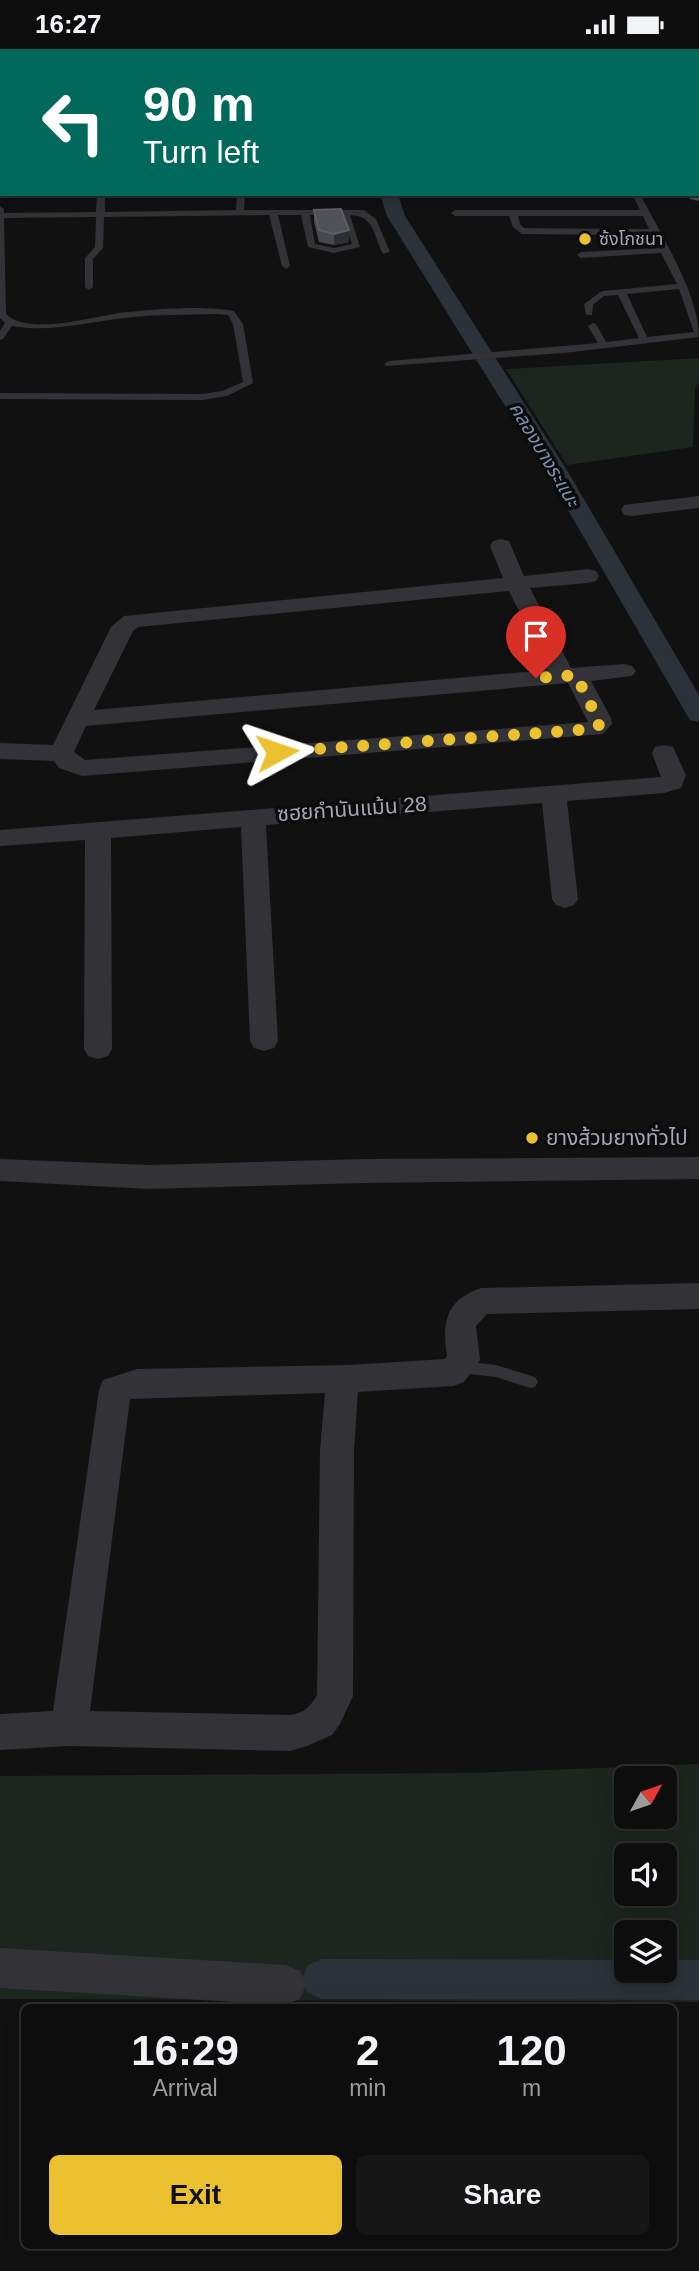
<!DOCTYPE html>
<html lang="en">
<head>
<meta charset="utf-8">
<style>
  :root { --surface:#0d0d0e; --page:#161617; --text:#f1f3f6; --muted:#9a9c9e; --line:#2d2d2e; --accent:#ebc130 }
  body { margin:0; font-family:Helvetica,"Noto Sans Thai",sans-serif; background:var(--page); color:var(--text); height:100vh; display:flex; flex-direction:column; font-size:26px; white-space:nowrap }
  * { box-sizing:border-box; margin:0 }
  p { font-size:23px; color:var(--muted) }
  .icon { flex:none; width:38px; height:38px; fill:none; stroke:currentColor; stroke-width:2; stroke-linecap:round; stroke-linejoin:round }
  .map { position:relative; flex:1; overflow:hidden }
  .panel { position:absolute; left:21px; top:1955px; width:656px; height:245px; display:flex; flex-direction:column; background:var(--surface); border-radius:10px; box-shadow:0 4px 18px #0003,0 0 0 2px var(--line) }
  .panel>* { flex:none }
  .top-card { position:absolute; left:0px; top:0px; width:700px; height:147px; box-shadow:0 4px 18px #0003,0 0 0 2px var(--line); background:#00695c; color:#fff; overflow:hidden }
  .needle { width:46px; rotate:50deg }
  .controls { position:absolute; left:614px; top:1717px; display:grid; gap:14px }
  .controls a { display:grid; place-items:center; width:63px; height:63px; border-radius:10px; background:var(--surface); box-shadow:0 4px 18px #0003,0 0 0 2px var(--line); font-size:35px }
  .pin { position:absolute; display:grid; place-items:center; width:60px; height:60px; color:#fff; margin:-72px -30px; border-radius:50% 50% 50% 0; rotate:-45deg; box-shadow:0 0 7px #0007 }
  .pin .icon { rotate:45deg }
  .me { position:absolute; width:77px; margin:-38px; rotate:85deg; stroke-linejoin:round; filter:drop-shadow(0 0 5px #0008) }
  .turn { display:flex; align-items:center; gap:24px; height:147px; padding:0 28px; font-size:32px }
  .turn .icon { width:91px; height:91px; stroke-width:2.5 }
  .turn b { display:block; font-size:49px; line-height:60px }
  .eta { display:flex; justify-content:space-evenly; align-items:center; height:119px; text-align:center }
  .eta b { font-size:42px; font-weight:600; line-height:49px }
  .primary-button { display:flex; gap:14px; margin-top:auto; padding:14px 28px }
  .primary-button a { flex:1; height:80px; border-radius:10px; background:var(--accent); color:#111; font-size:28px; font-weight:600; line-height:80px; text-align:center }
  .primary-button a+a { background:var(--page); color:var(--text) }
  .status { display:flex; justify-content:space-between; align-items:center; height:49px; padding:0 35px; background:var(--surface); direction:ltr }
  .status svg { height:19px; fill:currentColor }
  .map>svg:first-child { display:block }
</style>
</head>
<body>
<div class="status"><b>16:27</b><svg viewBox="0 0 49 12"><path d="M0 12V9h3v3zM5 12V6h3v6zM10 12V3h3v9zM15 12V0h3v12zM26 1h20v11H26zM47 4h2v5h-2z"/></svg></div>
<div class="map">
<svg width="699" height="2222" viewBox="0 0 699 2222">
  <rect width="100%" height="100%" fill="#111112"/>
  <g fill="#1d251f" fill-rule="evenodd">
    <path d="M699,309V334L695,338L693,398L567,416L506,320Z"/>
    <path d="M699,1715V1953L0,1950V1727L470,1724ZM626,1729H665V1768H626ZM626,1806H665V1844H626ZM626,1883H665V1922H626Z"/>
  </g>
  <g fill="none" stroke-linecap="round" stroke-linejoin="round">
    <g fill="#2b323a" fill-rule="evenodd">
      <path d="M291,0H307L308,2H292Z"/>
      <path d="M509,0H544L507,2Z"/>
      <path d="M380,145H398L405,167L565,418L699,646V673L690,671L687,666L543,418L387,167Z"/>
      <path d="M322,1910L626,1911V1922H665V1911H699V1951L322,1950L308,1944L302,1930L308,1916Z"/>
    </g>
    <g fill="#323237" fill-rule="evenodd">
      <path d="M97,145H105V163L236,161L237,145H245L244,161H364L376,170L390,203L383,205C373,186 375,167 350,166L360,198L334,204L308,198L301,166H278L290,217L286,220L282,217L269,166L104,168L103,199L93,210V238L89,241L85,238V209L95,198L96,168L4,169L6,265C29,288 97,266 127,263C157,260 205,256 234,262L243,275L253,334L227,347L202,351L0,350V344L202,345L222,342L243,333L233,275L228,266L217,265C187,266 155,265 125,269C87,273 51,284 12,277L3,290L0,291V282L5,274L0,269V157L4,160V164L96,163ZM310,166H342L352,195L334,199L315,195Z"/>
      <path d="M632,145H640C660,184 699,245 699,288L564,304L386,317L384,315L389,312L598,294L588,277L593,274L596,275L606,293L639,289L618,246L604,247L593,256L592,266H586L584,255L602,242L677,235L661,204L581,209L577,206L581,203L659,199L652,186H628L624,183L628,180H649L643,167H518L520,175L524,179L610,180L614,183L610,186L522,185L513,178L509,167H455L451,164L455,161H640ZM679,240L694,283L647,288L627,245Z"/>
      <path d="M460,1312L496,1316L535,1328L538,1333L535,1338L530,1339L496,1328L460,1324L455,1322L452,1318L455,1314Z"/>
    </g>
    <g fill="#323237" fill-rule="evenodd">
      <path d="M376,0H392L394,2H377Z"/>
      <path d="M402,0H437L400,2Z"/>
      <path d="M600,0H616L617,2H601Z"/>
      <path d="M2,26V41L0,40Z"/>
      <rect x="698" y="41" width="1" height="11"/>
      <path d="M2,68V90H0V69Z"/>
      <path d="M699,79V90H698V79Z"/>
      <path d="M699,447V459L632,467L624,466L621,461L624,456L632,455Z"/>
      <path d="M501,490L509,492L524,527L588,520L596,522L599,527L596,532L588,534L530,539L571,619L624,615L632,617L636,622L632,627L591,632L611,669L612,675L603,685L82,727L59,719L54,712L0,710V694L53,696L111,578L124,567L503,529L490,497L493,492ZM509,542L548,621L94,661L133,582L138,578ZM568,634L588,673L85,711L74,703L86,677Z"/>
      <path d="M664,696L673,698L686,726L681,739L664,744L567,752L578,850L574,856L565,859L556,856L552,850L542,754L266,776L278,992L274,999L264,1002L254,999L250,992L241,778L111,789L112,1000L108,1007L98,1010L88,1007L84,1000L85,791L0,797V781L661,728L652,704L655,698Z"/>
      <path d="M699,1108V1130L364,1134L149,1140L0,1132V1110L149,1116L364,1110Z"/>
      <path d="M699,1234V1260L487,1265L476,1277L480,1311L464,1333L453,1337L358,1343L354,1401L353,1647L340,1675L332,1686L307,1697L290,1702L69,1697L0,1701V1665L53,1662L99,1341L103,1331L137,1320L348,1316L445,1310L447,1307C442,1274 445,1251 481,1239ZM325,1344L320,1401L317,1646C310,1658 304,1664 290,1666L90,1662L130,1350Z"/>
      <path d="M0,1899L286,1916L300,1922L306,1936L300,1950L286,1956L0,1939Z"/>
    </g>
    <g fill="#4e4f56" fill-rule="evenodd">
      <rect x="0" y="99" width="2" height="14"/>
      <path d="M0,135L2,145L10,147L0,149Z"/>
      <path d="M699,138V152L690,150L687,145H698Z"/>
    </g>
  </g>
  <path fill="#47484d" d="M314,161L349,193L334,196L319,193L314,173Z"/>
  <path fill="#2d2e31" d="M349,181V193L334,196V185Z"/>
  <path fill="#515258" stroke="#5e5f66" stroke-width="2" d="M341,160L349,181L334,185L319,181L314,161Z"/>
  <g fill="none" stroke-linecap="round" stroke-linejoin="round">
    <path stroke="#ebc130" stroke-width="12" stroke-dasharray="0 21.6" d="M277,703L594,680L600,675L576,626L536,629"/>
  </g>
  <g fill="#ebc130" stroke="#0c0c0d" stroke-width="2.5">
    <circle cx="585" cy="190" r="7"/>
    <circle cx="532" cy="1089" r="7"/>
  </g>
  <g text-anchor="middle" stroke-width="7" stroke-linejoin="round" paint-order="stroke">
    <g font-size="18" fill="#a3a6b3" stroke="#0c0c0d" text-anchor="start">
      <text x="599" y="196">ซ้งโภชนา</text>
    </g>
    <g font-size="19" font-style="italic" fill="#7a90ad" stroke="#0c0c0d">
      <text transform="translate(545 405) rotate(59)" y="7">คลองบางระแนะ</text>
    </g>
    <g font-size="21" fill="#a3a6b3" stroke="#0c0c0d">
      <text transform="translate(352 760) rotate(-4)" y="7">ซฮยกำนันแม้น 28</text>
    </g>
    <g font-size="21" fill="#a3a6b3" stroke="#0c0c0d" text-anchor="start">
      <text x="546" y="1096">ยางส้วมยางทั่วไป</text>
    </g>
  </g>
</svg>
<div class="controls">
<a><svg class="needle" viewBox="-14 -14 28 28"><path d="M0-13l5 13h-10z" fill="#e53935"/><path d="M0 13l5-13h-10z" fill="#9a9c9e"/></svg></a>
<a><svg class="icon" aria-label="sound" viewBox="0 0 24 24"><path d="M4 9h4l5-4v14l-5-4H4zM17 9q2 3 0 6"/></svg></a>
<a><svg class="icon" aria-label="layers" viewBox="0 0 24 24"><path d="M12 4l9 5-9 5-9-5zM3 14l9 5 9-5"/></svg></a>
</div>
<div class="pin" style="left:536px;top:629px;background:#d93025"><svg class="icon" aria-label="arrive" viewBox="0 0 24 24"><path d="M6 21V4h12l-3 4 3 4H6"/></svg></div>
<svg class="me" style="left:277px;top:703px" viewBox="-20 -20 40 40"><path d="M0-17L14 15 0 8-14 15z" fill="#ebc130" stroke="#fff" stroke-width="4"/></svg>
<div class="top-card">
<div class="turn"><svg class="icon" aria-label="left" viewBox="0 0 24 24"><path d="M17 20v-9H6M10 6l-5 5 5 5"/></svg><div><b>90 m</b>Turn left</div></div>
</div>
<section class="panel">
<div class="eta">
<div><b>16:29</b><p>Arrival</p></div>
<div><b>2</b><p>min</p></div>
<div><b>120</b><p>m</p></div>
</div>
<div class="primary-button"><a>Exit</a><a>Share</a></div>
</section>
</div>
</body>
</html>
